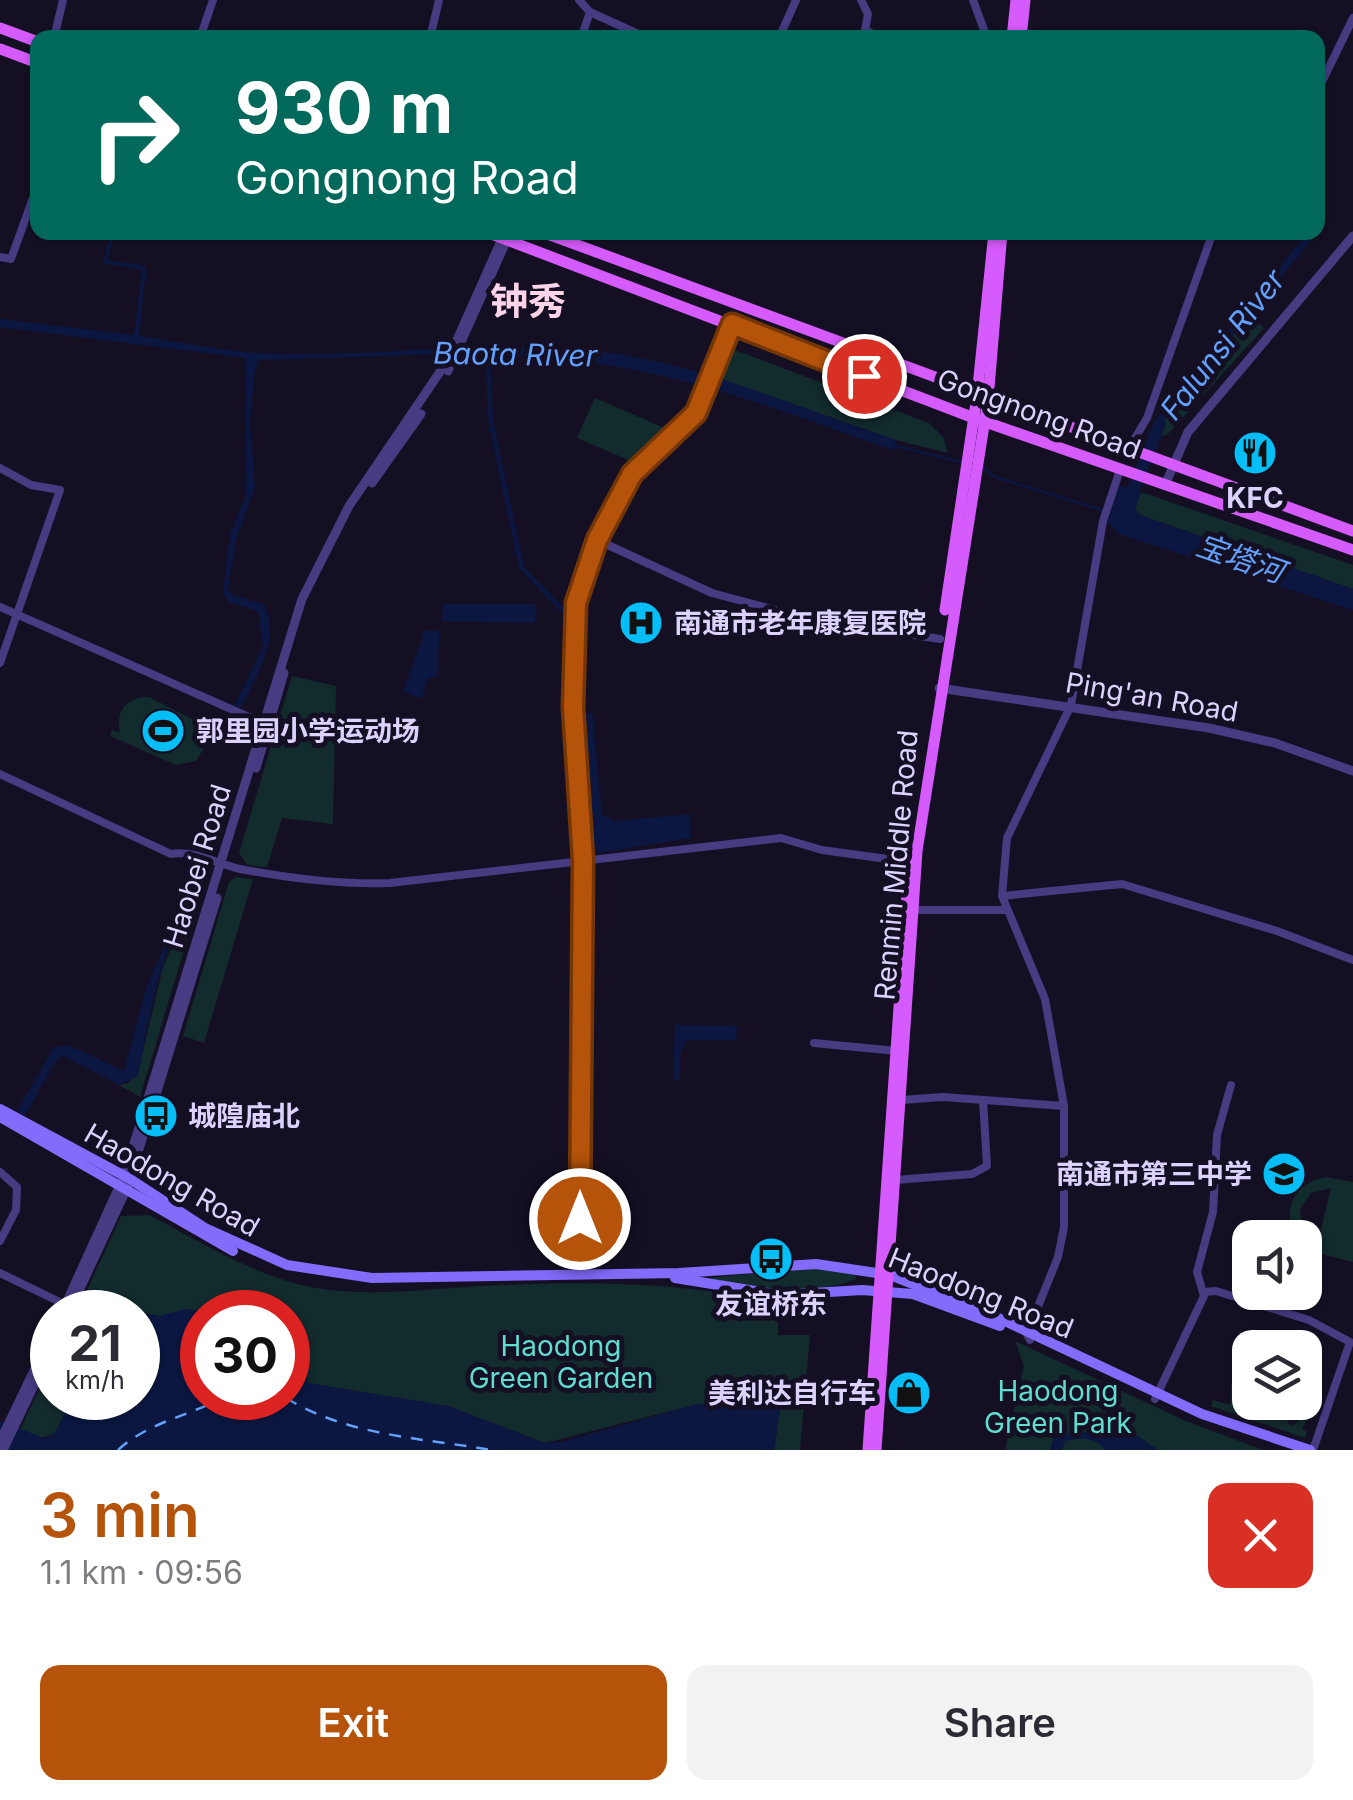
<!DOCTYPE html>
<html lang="en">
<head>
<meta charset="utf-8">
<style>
  :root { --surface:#fff; --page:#f2f2f3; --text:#2b2b33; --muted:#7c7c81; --accent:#b45309 }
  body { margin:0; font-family:Inter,"Noto Sans SC",sans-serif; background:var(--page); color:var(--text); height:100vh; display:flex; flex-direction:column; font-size:38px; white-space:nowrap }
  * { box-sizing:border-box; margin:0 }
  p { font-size:32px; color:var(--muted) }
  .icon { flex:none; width:55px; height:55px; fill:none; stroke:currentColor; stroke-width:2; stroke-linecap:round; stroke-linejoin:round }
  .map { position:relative; height:1450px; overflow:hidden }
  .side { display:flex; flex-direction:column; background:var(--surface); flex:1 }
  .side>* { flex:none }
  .guide { position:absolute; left:30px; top:30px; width:1295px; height:210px; border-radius:20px; box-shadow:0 2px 8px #0004; background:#00695c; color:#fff; overflow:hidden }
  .fabs { position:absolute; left:1232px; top:1220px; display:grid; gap:20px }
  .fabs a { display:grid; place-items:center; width:90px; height:90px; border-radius:20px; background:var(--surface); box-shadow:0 2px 8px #0004; font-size:50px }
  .speed { position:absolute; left:30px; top:1290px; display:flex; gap:20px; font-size:50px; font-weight:700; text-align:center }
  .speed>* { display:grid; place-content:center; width:130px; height:130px; border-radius:50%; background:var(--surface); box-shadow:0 2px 8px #0004; line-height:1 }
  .speed small { font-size:25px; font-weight:400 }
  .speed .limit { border:15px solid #d22; background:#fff; color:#111 }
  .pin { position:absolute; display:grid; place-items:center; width:85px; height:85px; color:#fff; margin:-42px; border:5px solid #fff; border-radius:50%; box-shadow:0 2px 10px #0007 }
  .me { position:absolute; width:110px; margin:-55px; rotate:0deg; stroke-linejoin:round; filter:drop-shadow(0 0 8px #0008) }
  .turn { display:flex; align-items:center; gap:35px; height:210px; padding:0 40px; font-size:45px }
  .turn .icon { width:130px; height:130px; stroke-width:2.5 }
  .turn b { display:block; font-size:70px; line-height:85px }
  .round { display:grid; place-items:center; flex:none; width:105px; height:105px; border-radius:20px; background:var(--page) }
  .headline { display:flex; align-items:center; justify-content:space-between; height:170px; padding:0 40px }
  h1 { font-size:60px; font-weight:600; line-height:75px; color:var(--accent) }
  .cta { display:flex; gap:20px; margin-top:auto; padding:20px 40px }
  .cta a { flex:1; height:115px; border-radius:20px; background:var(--accent); color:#fff; font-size:40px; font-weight:600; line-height:115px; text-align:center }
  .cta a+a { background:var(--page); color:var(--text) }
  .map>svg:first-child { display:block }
</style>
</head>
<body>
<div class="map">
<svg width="1353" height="1450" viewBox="0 0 1353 1450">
  <rect width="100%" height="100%" fill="#150f24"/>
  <g fill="#122b2d" fill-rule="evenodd">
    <path d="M1249,316L1264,328L1168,434L1155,439L1166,417Z"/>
    <path d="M735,350L929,423L943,437L948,453L896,440L717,378L727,353Z"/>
    <path d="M595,398L669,430L633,462L577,438Z"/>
    <path d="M1141,492L1353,565V589L1140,515L1135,509Z"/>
    <path d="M292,676L336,686L333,824L282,818L267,867L247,865L239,853Z"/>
    <path d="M149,697L202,724L207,743L196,761L176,765L110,736L112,730L120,733C115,711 127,696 149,697Z"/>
    <path d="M236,877L253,879L204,1043L183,1036L229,882Z"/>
    <path d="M197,907L140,1097L119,1085L129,1083L140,1064L163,967L188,912Z"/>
    <path d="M1326,1177L1353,1182V1262L1305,1250V1238L1283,1237L1294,1236C1282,1208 1295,1182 1326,1177ZM1331,1188L1318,1242H1317L1303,1230L1300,1209L1311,1193Z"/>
    <path d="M149,1215C201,1242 258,1278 316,1288C371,1297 429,1289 483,1286C581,1281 683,1281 778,1304V1335H810L800,1450H774L785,1378L744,1393L742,1403L720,1407L698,1404L545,1443L448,1406L307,1383L303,1367L288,1363V1312L185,1310L159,1316L101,1304L94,1312H77L121,1216Z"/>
    <path d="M817,1268L856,1275V1279C812,1297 752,1290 707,1278Z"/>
    <path d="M1015,1341L1186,1421L1263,1450H1005L1024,1366Z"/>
    <path d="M52,1361V1398H74L54,1434L37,1439L20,1430Z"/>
    <path d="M1250,1373V1379L1235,1390L1238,1406L1244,1410L1250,1392V1402L1294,1403L1287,1424L1293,1425L1306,1415L1305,1392L1313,1408L1302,1429L1307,1432L1305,1438L1211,1406L1213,1400L1230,1405L1231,1384Z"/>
  </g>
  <g fill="#0b1741">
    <path d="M111,233H114L108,260L146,266L139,336C178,341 220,351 258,353C375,360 490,336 606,352C706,366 801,409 896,440L892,450C753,401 640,354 490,357L493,420L524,567L586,631V670L582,671V634L519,568L488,420L486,361L475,353L259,360L255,367L250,423L255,488L237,537L228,588L233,595L263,604C283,635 255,679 241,708L235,705L263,646L258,611L228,602L223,594L230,534L245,498L246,358L0,327V319L134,335L142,270L103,263Z"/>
    <path d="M1307,233H1317L1166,417L1155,439L1147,436L1160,414Z"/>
    <path d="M1119,485L1141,492L1135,509L1140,515L1353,589V610L1119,534L1108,522Z"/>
    <path d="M443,604H536L535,623L442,621Z"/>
    <path d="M425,630L439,631L438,676L428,679L421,699L403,691Z"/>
    <path d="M592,713L602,815L614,821L690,814L691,838L591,854L578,715Z"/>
    <path d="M205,880L197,907C160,929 147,1036 138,1076L119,1085L63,1056L56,1060L25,1116L17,1111L54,1047L68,1045L124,1071L146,988L184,902Z"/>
    <path d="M675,1025L737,1026L736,1040H687L680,1054V1079L673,1080Z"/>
    <path d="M185,1309L211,1312H202V1398H288V1363L303,1367L308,1383L448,1406L545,1443L561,1442L698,1404L720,1407L741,1403L753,1376L785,1378L774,1450H0V1421L46,1439L54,1434L74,1398H138V1314L159,1316Z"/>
    <path d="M1128,1429L1158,1450H1105C1096,1436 1079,1437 1065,1441L1062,1450H1050L1054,1435Z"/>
  </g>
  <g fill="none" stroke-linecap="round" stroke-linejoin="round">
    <g stroke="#0b1741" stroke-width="2.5">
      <path d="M891,445L961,462"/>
      <path d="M983,468L995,477L1102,510"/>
    </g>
    <path stroke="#0b1741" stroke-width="12" d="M1128,503L1160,424"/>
    <g stroke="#62a0fc" stroke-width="2.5" stroke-dasharray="12 10" stroke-linecap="butt">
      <path d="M286,1398C348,1436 422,1438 491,1450"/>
      <path d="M118,1450C149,1422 186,1417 222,1398"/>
    </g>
    <g stroke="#473b82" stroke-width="8">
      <path d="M579,0L590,12L647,38"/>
      <path d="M861,0L868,14L865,30L881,38"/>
      <path d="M973,0L987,38"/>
      <path d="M54,38L63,0"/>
      <path d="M200,38L213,0"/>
      <path d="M430,38L439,0"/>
      <path d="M581,38L590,12"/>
      <path d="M779,38L796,0"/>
      <path d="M1318,90L1353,18"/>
      <path d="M0,257L11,259L38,184"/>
      <path d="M1128,450L1147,418L1213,232"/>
      <path d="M0,468L31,485L60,490L0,663"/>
      <path d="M597,540L712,593L809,619L940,639"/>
      <path d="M0,607L265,724"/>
      <path d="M0,774L171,854C195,850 217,864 240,869C288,878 341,885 390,883L781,838L822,850L909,862"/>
      <path d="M1002,896L1122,884L1277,931L1353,960"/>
      <path d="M917,910H1006"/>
      <path d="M814,1043L897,1051"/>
      <path d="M902,1100L943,1097L1064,1106"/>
      <path d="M0,1172L17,1187L16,1210L0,1241"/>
      <path d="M896,1180L972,1174L987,1166L983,1100"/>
      <path d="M0,1273L66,1305"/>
      <path d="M581,1275L583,860L573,707L576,603L597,540L632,475L696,413L732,324"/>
      <path d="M1204,1292L1216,1291L1309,1320L1350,1342L1313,1450"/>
      <path d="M1030,1340L1027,1334L1058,1257L1064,1227V1106L1045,999L1002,896L1007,838L1071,705L1103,521L1120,470"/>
      <path d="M1155,1399L1204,1296L1197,1272L1213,1212L1217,1135L1231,1085"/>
    </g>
    <g stroke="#473b82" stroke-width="9">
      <path d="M448,371L509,235"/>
      <path d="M372,483L421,414"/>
      <path d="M1165,485L1188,432L1353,236"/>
      <path d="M939,688L1209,728L1275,743L1353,771"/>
      <path d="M256,768L284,673"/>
      <path d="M62,1312L124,1176L302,599L349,506L448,360L505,232"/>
      <path d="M69,1312L127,1188L217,898"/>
      <path d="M0,1441L52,1333"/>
      <path d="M3,1450L52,1348"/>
    </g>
    <g stroke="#836bfc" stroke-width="10">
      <path d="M0,1109L130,1179L205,1228L287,1265L372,1278L679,1273L816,1264L890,1275L990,1314L1202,1414L1310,1450"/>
      <path d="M0,1117L233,1251"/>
      <path d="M675,1278L780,1295L862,1290L913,1294L1000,1326"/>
    </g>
    <g stroke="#d65bfc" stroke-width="11">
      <path d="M0,28L38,42"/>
      <path d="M1012,38L1016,0"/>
      <path d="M1021,38L1025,0"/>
      <path d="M0,49L38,63"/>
      <path d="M486,232L974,418L1353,550"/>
      <path d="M542,232L1353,531"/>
      <path d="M945,610L977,396L994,232"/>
      <path d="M868,1450L910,851"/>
      <path d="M876,1450L917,851L988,400L1002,232"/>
    </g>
  </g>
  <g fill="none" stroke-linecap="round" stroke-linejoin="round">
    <defs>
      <path id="route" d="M580,1219L583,860L573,707L576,603L597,540L632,474L696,413L732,324L864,376"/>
    </defs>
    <use href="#route" stroke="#753606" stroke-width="25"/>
    <use href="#route" stroke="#b45309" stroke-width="18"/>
  </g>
  <defs>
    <symbol id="restaurant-disc" viewBox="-11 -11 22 22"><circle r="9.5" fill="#05bef7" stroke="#150f24"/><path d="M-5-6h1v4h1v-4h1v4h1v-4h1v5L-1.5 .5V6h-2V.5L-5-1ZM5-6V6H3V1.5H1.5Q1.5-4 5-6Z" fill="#111"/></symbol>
    <symbol id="hospital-disc" viewBox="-11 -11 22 22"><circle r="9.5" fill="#05bef7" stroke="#150f24"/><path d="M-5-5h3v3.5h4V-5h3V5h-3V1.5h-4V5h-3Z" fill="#111"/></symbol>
    <symbol id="stadium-disc" viewBox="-11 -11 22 22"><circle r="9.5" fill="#05bef7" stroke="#150f24"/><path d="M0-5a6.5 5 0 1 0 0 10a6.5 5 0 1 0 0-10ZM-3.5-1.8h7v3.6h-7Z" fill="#111"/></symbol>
    <symbol id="bus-disc" viewBox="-11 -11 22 22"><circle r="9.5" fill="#05bef7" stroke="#150f24"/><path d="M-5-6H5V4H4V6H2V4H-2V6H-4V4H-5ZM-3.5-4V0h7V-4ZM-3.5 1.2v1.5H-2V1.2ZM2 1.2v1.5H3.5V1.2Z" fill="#111"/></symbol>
    <symbol id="school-disc" viewBox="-11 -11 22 22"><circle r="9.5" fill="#05bef7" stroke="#150f24"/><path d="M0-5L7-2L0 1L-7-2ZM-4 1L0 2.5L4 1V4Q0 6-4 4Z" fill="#111"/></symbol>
    <symbol id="shop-disc" viewBox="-11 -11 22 22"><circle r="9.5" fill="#05bef7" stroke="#150f24"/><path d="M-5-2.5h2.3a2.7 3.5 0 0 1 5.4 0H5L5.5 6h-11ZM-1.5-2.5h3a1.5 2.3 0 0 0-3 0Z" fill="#111"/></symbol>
  </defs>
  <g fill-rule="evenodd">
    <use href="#restaurant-disc" x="1230" y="428" width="50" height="50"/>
    <use href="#hospital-disc" x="616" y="598" width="50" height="50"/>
    <use href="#stadium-disc" x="138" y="706" width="50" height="50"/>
    <use href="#bus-disc" x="131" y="1091" width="50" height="50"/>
    <use href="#school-disc" x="1259" y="1149" width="50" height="50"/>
    <use href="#bus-disc" x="746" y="1234" width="50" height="50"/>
    <use href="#shop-disc" x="884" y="1368" width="50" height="50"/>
  </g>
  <g text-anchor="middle" stroke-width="10" stroke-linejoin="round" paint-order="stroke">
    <g font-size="28" fill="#ddd2fe" stroke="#150f24">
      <text transform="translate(1039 414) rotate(20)" y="10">Gongnong Road</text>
      <text transform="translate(1152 697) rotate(10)" y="10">Ping'an Road</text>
      <text transform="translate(896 865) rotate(-85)" y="10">Renmin Middle Road</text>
      <text transform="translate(197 866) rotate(-73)" y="10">Haobei Road</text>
      <text transform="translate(172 1180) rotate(30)" y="10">Haodong Road</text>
      <text transform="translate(981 1293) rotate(22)" y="10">Haodong Road</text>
    </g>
    <g font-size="28" font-weight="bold" fill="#ddd2fe" stroke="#150f24" text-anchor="start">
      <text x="1255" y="508" text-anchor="middle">KFC</text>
      <text x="674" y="633">南通市老年康复医院</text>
      <text x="196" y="741">郭里园小学运动场</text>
      <text x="188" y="1126">城隍庙北</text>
      <text x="1252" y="1184" text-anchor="end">南通市第三中学</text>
      <text x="771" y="1314" text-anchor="middle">友谊桥东</text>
      <text x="876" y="1403" text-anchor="end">美利达自行车</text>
    </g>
    <g font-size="28" fill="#5fddcf" stroke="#150f24">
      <text x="561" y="1356">Haodong<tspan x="561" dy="32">Green Garden</tspan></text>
      <text x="1058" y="1401">Haodong<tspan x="1058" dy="32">Green Park</tspan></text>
    </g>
    <g font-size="30" font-style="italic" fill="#62a0fc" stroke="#150f24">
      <text transform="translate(1223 345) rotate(-52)" y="10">Falunsi River</text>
      <text transform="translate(515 355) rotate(1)" y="10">Baota River</text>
      <text transform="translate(1240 559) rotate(19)" y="10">宝塔河</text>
    </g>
    <g font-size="38" font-weight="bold" fill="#fed4e9" stroke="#150f24">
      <text x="528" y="315">钟秀</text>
    </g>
  </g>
</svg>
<div class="fabs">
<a><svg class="icon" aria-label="sound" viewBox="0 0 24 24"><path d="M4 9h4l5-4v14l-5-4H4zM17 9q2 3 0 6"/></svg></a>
<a><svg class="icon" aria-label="layers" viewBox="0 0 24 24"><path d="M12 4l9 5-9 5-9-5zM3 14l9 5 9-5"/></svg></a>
</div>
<div class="speed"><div>21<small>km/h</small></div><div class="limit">30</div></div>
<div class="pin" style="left:864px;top:376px;background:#d93025"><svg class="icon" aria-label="arrive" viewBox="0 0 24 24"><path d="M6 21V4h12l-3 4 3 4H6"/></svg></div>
<svg class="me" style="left:580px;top:1219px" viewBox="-20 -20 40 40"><circle r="17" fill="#b45309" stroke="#fff" stroke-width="3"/><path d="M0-11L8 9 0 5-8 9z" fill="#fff"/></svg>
<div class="guide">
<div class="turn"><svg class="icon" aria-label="right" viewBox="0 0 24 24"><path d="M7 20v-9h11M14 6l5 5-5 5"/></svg><div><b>930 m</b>Gongnong Road</div></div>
</div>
</div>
<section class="side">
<div class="headline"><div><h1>3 min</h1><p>1.1 km · 09:56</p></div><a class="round" style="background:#d93025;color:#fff"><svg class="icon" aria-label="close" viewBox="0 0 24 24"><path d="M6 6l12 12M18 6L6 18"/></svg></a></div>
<div class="cta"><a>Exit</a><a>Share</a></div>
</section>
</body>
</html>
